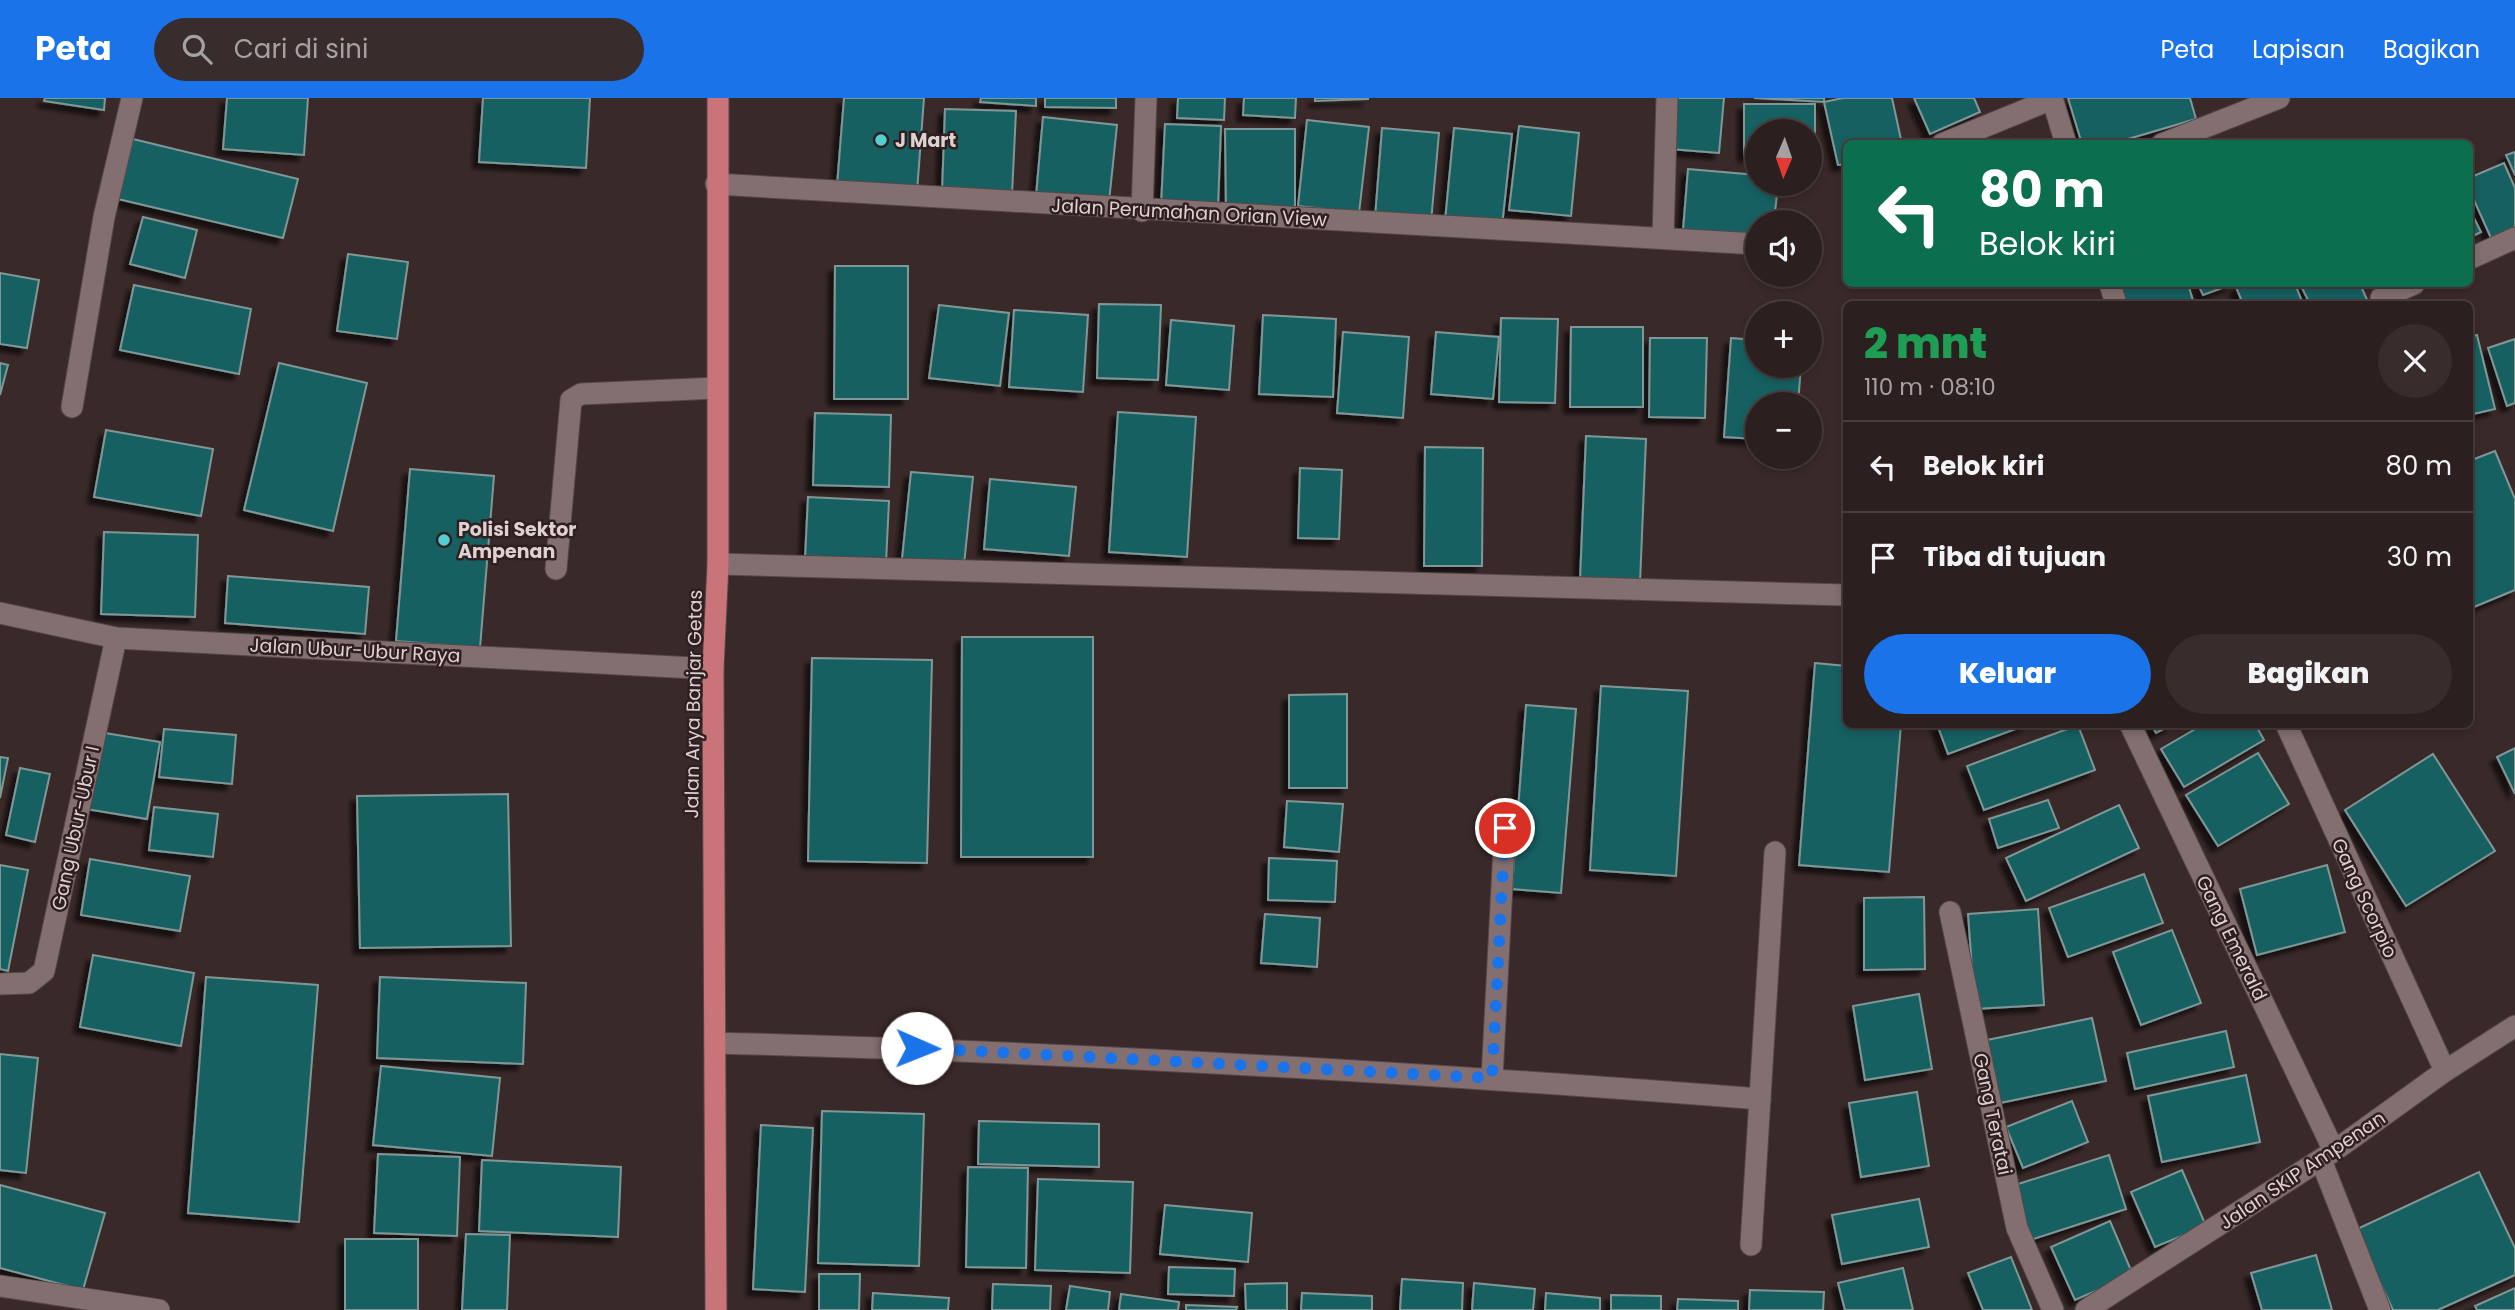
<!DOCTYPE html>
<html lang="id">
<head>
<meta charset="utf-8">
<style>
  :root { --surface:#2c1f1f; --page:#382c2c; --text:#f1f3f6; --muted:#a6a2a4; --line:#483d3d; --accent:#1a73e8 }
  body { margin:0; font-family:Poppins,sans-serif; background:var(--page); color:var(--text); height:100vh; display:flex; flex-direction:column; font-size:26px; white-space:nowrap }
  * { box-sizing:border-box; margin:0 }
  p { font-size:23px; color:var(--muted) }
  .icon { flex:none; width:38px; height:38px; fill:none; stroke:currentColor; stroke-width:2; stroke-linecap:round; stroke-linejoin:round }
  .map { position:relative; flex:1; overflow:hidden }
  .sheet { position:absolute; left:1843px; top:203px; width:630px; height:427px; display:flex; flex-direction:column; background:var(--surface); border-radius:10px; box-shadow:0 4px 10px #0003,0 0 0 2px var(--line) }
  .sheet>* { flex:none }
  .guide { position:absolute; left:1843px; top:42px; width:630px; height:147px; border-radius:10px; box-shadow:0 4px 10px #0003,0 0 0 2px var(--line); background:#0b6e4f; color:#fff; overflow:hidden }
  .needle { width:46px; rotate:182deg }
  .fabs { position:absolute; left:1745px; top:21px; display:grid; gap:14px }
  .fabs a { display:grid; place-items:center; width:77px; height:77px; border-radius:50%; background:var(--surface); box-shadow:0 4px 10px #0003,0 0 0 2px var(--line); font-size:35px }
  .pin { position:absolute; display:grid; place-items:center; width:60px; height:60px; color:#fff; margin:-30px; border:4px solid #fff; border-radius:50%; box-shadow:0 2px 7px #0007 }
  .me { position:absolute; width:77px; margin:-38px; rotate:91deg; stroke-linejoin:round; filter:drop-shadow(0 0 5px #0008) }
  .turn { display:flex; align-items:center; gap:24px; height:147px; padding:0 21px; font-size:32px }
  .turn .icon { width:91px; height:91px; stroke-width:2.5 }
  .turn b { display:block; font-size:49px; line-height:60px }
  .round { display:grid; place-items:center; flex:none; width:74px; height:74px; border-radius:37px; background:var(--page) }
  .head { display:flex; align-items:center; justify-content:space-between; height:119px; padding:0 21px }
  h1 { font-size:42px; font-weight:800; line-height:52px; color:#1e9e55 }
  .primary-button { display:flex; gap:14px; margin-top:auto; padding:14px 21px }
  .primary-button a { flex:1; height:80px; border-radius:42px; background:var(--accent); color:#fff; font-size:28px; font-weight:800; line-height:80px; text-align:center }
  .primary-button a+a { background:var(--page); color:var(--text) }
  ul { padding:0; list-style:none }
  li { display:flex; align-items:center; gap:21px; height:91px; padding:0 21px; border-top:2px solid var(--line) }
  li div { flex:1 }
  li b { display:block; font-size:26px }
  li em { font-style:normal }
  header { display:flex; align-items:center; gap:42px; box-sizing:border-box; height:98px; padding:0 35px; background:var(--accent); color:#fff }
  header strong { font-size:33px }
  nav { display:flex; gap:38px; margin-inline-start:auto; font-size:24px }
  .search { width:490px; height:63px; background:var(--page); display:flex; align-items:center; gap:18px; box-sizing:border-box; padding:0 24px; border-radius:38px; color:var(--muted); font-size:26px }
  .map>svg:first-child { display:block }
</style>
</head>
<body>
<header>
<strong>Peta</strong>
<div class="search"><svg class="icon" aria-label="search" viewBox="0 0 24 24"><circle cx="10" cy="10" r="6"/><path d="M15 15l6 6"/></svg>Cari di sini</div>
<nav><a>Peta</a><a>Lapisan</a><a>Bagikan</a></nav>
</header>
<div class="map">
<svg width="2515" height="1212" viewBox="0 0 2515 1212">
  <defs>
    <filter id="shadow"><feDropShadow dx="-6" dy="6" stdDeviation="2" flood-color="#0009"/></filter>
  </defs>
  <rect width="100%" height="100%" fill="#3a2929"/>
  <g fill="#196162" stroke="#809797" stroke-width="2" filter="url(#shadow)">
    <path d="M45,0H105L104,12L44,3Z"/>
    <path d="M227,0H308L304,57L223,51Z"/>
    <path d="M483,0H590L586,70L479,64Z"/>
    <path d="M844,0H924L917,94L837,88Z"/>
    <path d="M981,0H1036V8L980,4Z"/>
    <path d="M1045,0H1116V10L1045,9Z"/>
    <path d="M1178,0H1225L1224,22L1177,20Z"/>
    <path d="M1244,0H1296L1295,20L1243,17Z"/>
    <path d="M1315,0H1368V1L1315,3Z"/>
    <path d="M1675,0H1724L1719,55L1670,51Z"/>
    <path d="M1754,0H1824V4Z"/>
    <path d="M1843,0H1892L1902,46H1846V66L1838,67L1824,4Z"/>
    <path d="M1914,0H1974L1980,14L1930,36Z"/>
    <path d="M2068,0H2190L2196,21L2111,46H2082Z"/>
    <path d="M1744,6H1815V57H1810V33H1757V57H1744Z"/>
    <path d="M945,11L1016,13L1012,97L942,94Z"/>
    <path d="M1043,19L1117,27L1109,104L1036,98Z"/>
    <path d="M1307,22L1369,29L1359,115L1298,108Z"/>
    <path d="M1165,26L1221,28L1218,110L1161,108Z"/>
    <path d="M1519,28L1579,35L1571,118L1509,112Z"/>
    <path d="M1382,30L1439,35L1431,124L1375,120Z"/>
    <path d="M1454,30L1512,36L1502,128L1445,123Z"/>
    <path d="M1225,31H1295V112L1226,113Z"/>
    <path d="M133,41L298,81L283,140L118,101Z"/>
    <path d="M2515,54V77L2506,57Z"/>
    <path d="M2504,65L2515,90V129L2491,140L2469,91V80Z"/>
    <path d="M1688,71L1757,77V86H1778L1774,124H1757V139L1683,132Z"/>
    <path d="M2469,110L2481,134L2469,140Z"/>
    <path d="M143,119L197,132L185,180L130,166Z"/>
    <path d="M348,156L408,164L397,241L337,233Z"/>
    <path d="M835,168H908V301H834Z"/>
    <path d="M0,175L39,182L27,250L0,246Z"/>
    <path d="M2119,186H2188L2194,206H2125Z"/>
    <path d="M2198,186H2233L2203,197Z"/>
    <path d="M2245,186H2295L2303,206H2243L2236,189Z"/>
    <path d="M2300,186H2360L2369,206H2310Z"/>
    <path d="M134,187L251,211L239,276L120,252Z"/>
    <path d="M1099,206L1161,207L1158,282L1097,280Z"/>
    <path d="M939,207L1009,215L1000,288L929,280Z"/>
    <path d="M1014,212L1088,217L1083,294L1009,289Z"/>
    <path d="M1263,217L1336,221L1333,299L1259,296Z"/>
    <path d="M1501,220L1558,221L1555,305L1499,304Z"/>
    <path d="M1171,222L1234,228L1229,292L1166,287Z"/>
    <path d="M1571,229H1643V309H1570Z"/>
    <path d="M1343,234L1409,239L1403,320L1337,315Z"/>
    <path d="M1436,234L1499,239L1493,301L1431,296Z"/>
    <path d="M2477,237L2495,311L2469,317V239Z"/>
    <path d="M1650,240H1707L1705,320L1649,319Z"/>
    <path d="M1731,240L1757,242V268H1801L1798,306H1757V341L1724,339Z"/>
    <path d="M2515,241V305L2507,308L2488,250Z"/>
    <path d="M0,265L8,267L0,297Z"/>
    <path d="M279,265L367,285L333,433L244,412Z"/>
    <path d="M1118,314L1196,319L1187,459L1109,454Z"/>
    <path d="M815,315L891,317L889,389L813,387Z"/>
    <path d="M106,332L213,351L201,418L94,399Z"/>
    <path d="M1586,338L1646,341L1640,485L1580,482Z"/>
    <path d="M1425,349L1483,350L1482,468H1424Z"/>
    <path d="M2495,353L2515,401V492L2469,511V363Z"/>
    <path d="M1300,370L1342,372L1339,441L1298,440Z"/>
    <path d="M410,371L494,378L480,550L396,543Z"/>
    <path d="M911,374L973,379L964,467L902,461Z"/>
    <path d="M990,381L1076,389L1069,458L984,451Z"/>
    <path d="M808,399L889,403L886,465L805,461Z"/>
    <path d="M104,434L198,437L195,519L101,516Z"/>
    <path d="M228,478L369,489L365,536L225,525Z"/>
    <path d="M962,539H1093V759H961Z"/>
    <path d="M812,560L932,562L927,765L808,763Z"/>
    <path d="M1815,565L1846,568V626H1901L1889,774L1799,767Z"/>
    <path d="M1601,588L1688,593L1676,778L1590,772Z"/>
    <path d="M1347,596V690H1289V597Z"/>
    <path d="M1526,607L1576,611L1561,795L1512,791Z"/>
    <path d="M1937,626H2029L1948,656Z"/>
    <path d="M2151,626H2173L2156,635Z"/>
    <path d="M2204,626H2255L2264,642L2184,689L2161,651Z"/>
    <path d="M2078,627L2095,672L1984,712L1967,668Z"/>
    <path d="M164,631L236,637L232,686L159,679Z"/>
    <path d="M99,634L160,644L147,721L86,711Z"/>
    <path d="M2515,650V696L2497,659Z"/>
    <path d="M2258,655L2289,706L2218,748L2186,697Z"/>
    <path d="M2433,656L2495,753L2406,808L2345,712Z"/>
    <path d="M0,659L8,660L0,700Z"/>
    <path d="M20,670L50,676L35,744L6,737Z"/>
    <path d="M508,696L511,848L360,850L357,698Z"/>
    <path d="M2048,702L2059,730L1998,750L1989,721Z"/>
    <path d="M1287,703L1343,706L1339,754L1284,749Z"/>
    <path d="M2119,707L2139,750L2026,803L2006,760Z"/>
    <path d="M154,709L218,716L213,759L149,752Z"/>
    <path d="M1269,760L1337,763L1335,804L1268,802Z"/>
    <path d="M90,761L190,778L180,833L81,817Z"/>
    <path d="M0,767L28,772L8,873L0,871Z"/>
    <path d="M2327,767L2345,834L2257,857L2240,791Z"/>
    <path d="M2144,776L2163,825L2068,859L2049,810Z"/>
    <path d="M1924,799L1925,871L1864,872V800Z"/>
    <path d="M2038,811L2044,907L1975,911L1968,816Z"/>
    <path d="M1265,816L1320,820L1317,869L1261,865Z"/>
    <path d="M2172,832L2201,905L2141,927L2113,854Z"/>
    <path d="M93,857L194,875L181,948L80,929Z"/>
    <path d="M206,879L318,887L299,1124L188,1115Z"/>
    <path d="M380,879L526,885L523,966L377,960Z"/>
    <path d="M1919,896L1932,971L1865,982L1853,908Z"/>
    <path d="M2092,920L2106,983L2000,1005L1987,942Z"/>
    <path d="M2226,933L2234,969L2135,991L2127,955Z"/>
    <path d="M0,956L38,960L26,1075L0,1072Z"/>
    <path d="M381,968L500,980L492,1058L373,1047Z"/>
    <path d="M2246,977L2260,1044L2162,1064L2148,998Z"/>
    <path d="M1917,994L1929,1068L1861,1079L1849,1005Z"/>
    <path d="M2072,1003L2088,1044L2023,1070L2006,1029Z"/>
    <path d="M822,1013L924,1016L919,1168L818,1165Z"/>
    <path d="M979,1023L1099,1026V1069L978,1066Z"/>
    <path d="M761,1027L813,1030L805,1194L753,1191Z"/>
    <path d="M378,1056L460,1059L457,1138L374,1135Z"/>
    <path d="M2109,1057L2126,1111L2030,1142L2012,1088Z"/>
    <path d="M482,1062L621,1069L618,1139L479,1133Z"/>
    <path d="M968,1069L1028,1070L1026,1170L966,1169Z"/>
    <path d="M2182,1072L2206,1128L2155,1149L2131,1094Z"/>
    <path d="M2479,1074L2515,1150V1177L2438,1212H2393L2355,1132Z"/>
    <path d="M1038,1081L1133,1084L1130,1175L1035,1172Z"/>
    <path d="M0,1087L105,1115L83,1192L0,1170Z"/>
    <path d="M1919,1101L1929,1149L1842,1166L1832,1117Z"/>
    <path d="M1165,1107L1252,1115L1248,1164L1160,1156Z"/>
    <path d="M2110,1123L2133,1177L2075,1202L2051,1149Z"/>
    <path d="M466,1136L510,1137L507,1212H462Z"/>
    <rect x="345" y="1141" width="73" height="71"/>
    <path d="M2316,1157L2332,1212H2262L2251,1175Z"/>
    <path d="M2011,1159L2032,1212H1983L1968,1175Z"/>
    <path d="M1169,1169L1235,1171L1234,1198L1168,1196Z"/>
    <path d="M1903,1170L1913,1212H1845L1838,1185Z"/>
    <path d="M819,1176H860L859,1212H819Z"/>
    <path d="M1402,1181L1463,1185L1462,1212H1400Z"/>
    <path d="M1287,1185V1212H1246L1245,1186Z"/>
    <path d="M1474,1185L1535,1191L1533,1212H1472Z"/>
    <path d="M993,1186L1051,1188L1050,1212H992Z"/>
    <path d="M1070,1188L1110,1194L1108,1212H1066Z"/>
    <path d="M2515,1190V1212H2477L2475,1208Z"/>
    <path d="M1750,1192L1824,1194L1823,1212H1749Z"/>
    <path d="M873,1195L949,1200L948,1212H872Z"/>
    <path d="M1302,1195L1372,1198V1212H1301Z"/>
    <path d="M1546,1195L1600,1200V1212H1545Z"/>
    <path d="M1121,1196L1179,1204L1178,1212H1119Z"/>
    <path d="M1611,1197L1661,1198V1212H1611Z"/>
    <path d="M1678,1201L1738,1203V1212H1677Z"/>
    <path d="M1186,1207L1237,1209L1236,1212H1186Z"/>
  </g>
  <g fill="none" stroke-linecap="round" stroke-linejoin="round">
    <defs>
      <g id="minor">
        <path d="M2052,0L2066,46"/>
        <path d="M1942,46L2052,1"/>
        <path d="M2162,46L2279,0"/>
        <path d="M716,86L1757,146"/>
        <path d="M1142,113L1146,0"/>
        <path d="M1663,139L1667,0"/>
        <path d="M2469,161L2515,140"/>
        <path d="M2110,186L2116,206"/>
        <path d="M2381,200L2414,186"/>
        <path d="M72,309L104,119L132,0"/>
        <path d="M718,466L1846,497"/>
        <path d="M556,471L571,302L581,296L717,290"/>
        <path d="M0,515L116,540L713,571"/>
        <path d="M2130,626L2334,1053"/>
        <path d="M2286,626L2445,973"/>
        <path d="M1950,814L2017,1130L2053,1212"/>
        <path d="M0,886L29,885L44,873L116,540"/>
        <path d="M715,945C1064,954 1412,974 1760,1001"/>
        <path d="M1492,980L1505,730"/>
        <path d="M2321,1062L2380,1212"/>
        <path d="M1751,1147L1775,754"/>
        <path d="M0,1188L159,1212"/>
        <path d="M2086,1212L2334,1053L2445,973L2515,928"/>
      </g>
      <path id="highway" d="M716,1212L713,571L718,466V0"/>
    </defs>
    <use href="#minor" stroke="#564747" stroke-width="23"/>
    <use href="#highway" stroke="#564747" stroke-width="23"/>
    <use href="#minor" stroke="#836f6f" stroke-width="21"/>
    <use href="#highway" stroke="#c97478" stroke-width="21"/>
  </g>
  <g fill="none" stroke-linecap="round" stroke-linejoin="round">
    <path stroke="#1a73e8" stroke-width="12" stroke-dasharray="0 21.6" d="M917,950L1492,980L1505,730"/>
  </g>
  <g fill="#52cdd0" stroke="#301f20" stroke-width="2.5">
    <circle cx="881" cy="42" r="7"/>
    <circle cx="444" cy="442" r="7"/>
  </g>
  <g text-anchor="middle" stroke-width="5" stroke-linejoin="round" paint-order="stroke">
    <g font-size="19" font-weight="bold" fill="#ddd1d1" stroke="#301f20" text-anchor="start">
      <text x="895" y="49">J Mart</text>
      <text x="458" y="438">Polisi Sektor<tspan x="458" dy="22">Ampenan</tspan></text>
    </g>
    <g font-size="19" fill="#ddd1d1" stroke="#301f20">
      <text transform="translate(1189 114) rotate(3)" y="7">Jalan Perumahan Orian View</text>
      <text transform="translate(355 552) rotate(3)" y="7">Jalan Ubur-Ubur Raya</text>
      <text transform="translate(693 606) rotate(-89)" y="7">Jalan Arya Banjar Getas</text>
      <text transform="translate(75 730) rotate(-78)" y="7">Gang Ubur-Ubur I</text>
      <text transform="translate(2365 800) rotate(65)" y="7">Gang Scorpio</text>
      <text transform="translate(2232 840) rotate(64)" y="7">Gang Emerald</text>
      <text transform="translate(1993 1016) rotate(78)" y="7">Gang Teratai</text>
      <text transform="translate(2302 1072) rotate(-34)" y="7">Jalan SKIP Ampenan</text>
    </g>
  </g>
</svg>
<div class="fabs">
<a><svg class="needle" viewBox="-14 -14 28 28"><path d="M0-13l5 13h-10z" fill="#e53935"/><path d="M0 13l5-13h-10z" fill="#a6a2a4"/></svg></a>
<a><svg class="icon" aria-label="sound" viewBox="0 0 24 24"><path d="M4 9h4l5-4v14l-5-4H4zM17 9q2 3 0 6"/></svg></a>
<a>+</a>
<a>−</a>
</div>
<div class="pin" style="left:1505px;top:730px;background:#d93025"><svg class="icon" aria-label="arrive" viewBox="0 0 24 24"><path d="M6 21V4h12l-3 4 3 4H6"/></svg></div>
<svg class="me" style="left:917px;top:950px" viewBox="-20 -20 40 40"><circle r="19" fill="#fff"/><path d="M0-13L10 11 0 6-10 11z" fill="#1a73e8"/></svg>
<div class="guide">
<div class="turn"><svg class="icon" aria-label="left" viewBox="0 0 24 24"><path d="M17 20v-9H6M10 6l-5 5 5 5"/></svg><div><b>80 m</b>Belok kiri</div></div>
</div>
<section class="sheet">
<div class="head"><div><h1>2 mnt</h1><p>110 m · 08:10</p></div><a class="round"><svg class="icon" aria-label="close" viewBox="0 0 24 24"><path d="M6 6l12 12M18 6L6 18"/></svg></a></div>
<ul>
<li><svg class="icon" aria-label="left" viewBox="0 0 24 24"><path d="M17 20v-9H6M10 6l-5 5 5 5"/></svg><div><b>Belok kiri</b></div><em>80 m</em></li>
<li><svg class="icon" aria-label="arrive" viewBox="0 0 24 24"><path d="M6 21V4h12l-3 4 3 4H6"/></svg><div><b>Tiba di tujuan</b></div><em>30 m</em></li>
</ul>
<div class="primary-button"><a>Keluar</a><a>Bagikan</a></div>
</section>
</div>
</body>
</html>
